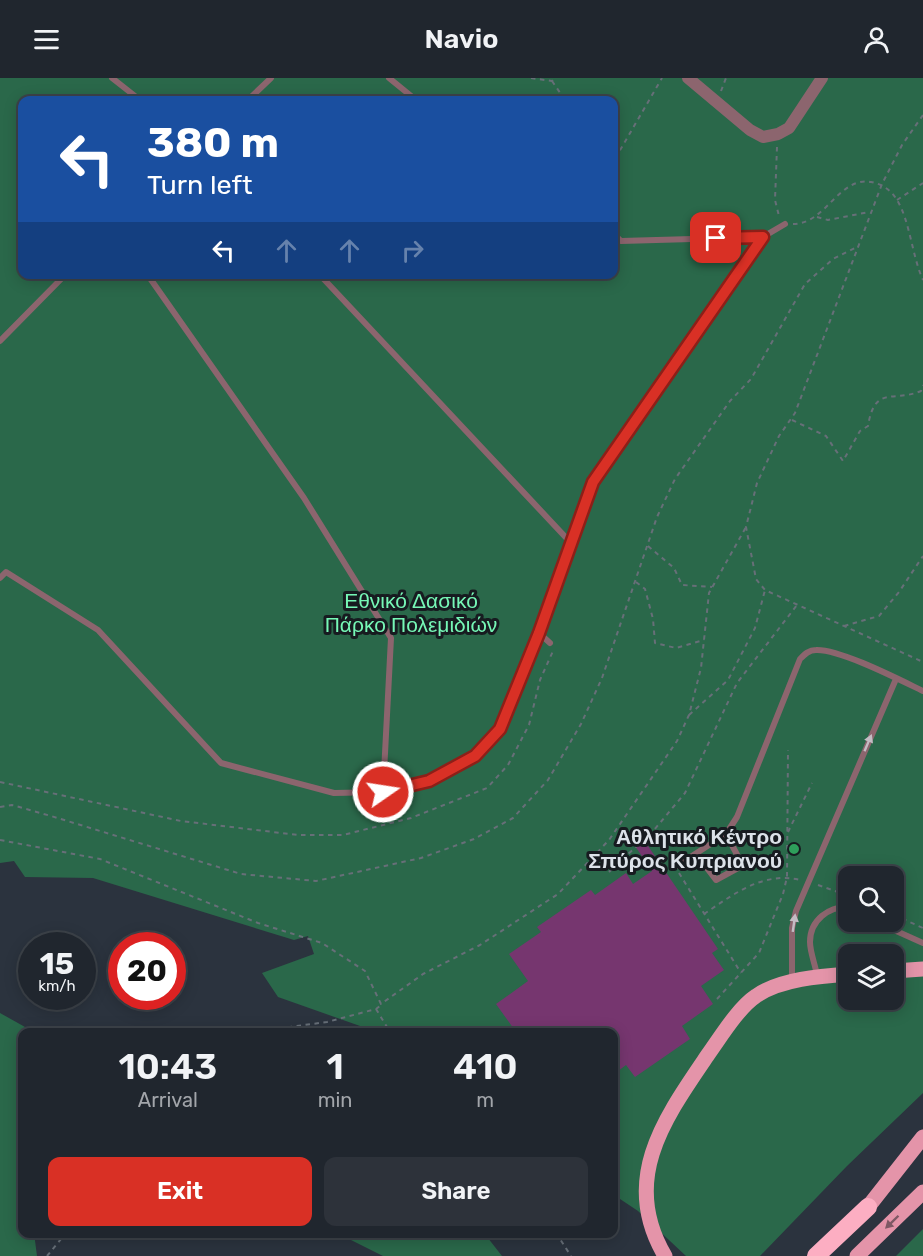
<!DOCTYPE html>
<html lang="en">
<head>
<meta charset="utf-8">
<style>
  :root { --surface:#20262e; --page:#2d323a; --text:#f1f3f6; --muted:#a2a5aa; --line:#3d434a; --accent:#d93025 }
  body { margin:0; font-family:Rubik,sans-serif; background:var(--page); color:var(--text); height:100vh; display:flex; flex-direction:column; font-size:22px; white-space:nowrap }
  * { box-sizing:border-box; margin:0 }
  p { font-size:20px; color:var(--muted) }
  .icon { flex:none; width:33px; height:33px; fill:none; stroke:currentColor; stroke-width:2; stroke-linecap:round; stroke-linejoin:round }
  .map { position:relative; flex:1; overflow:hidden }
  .side { position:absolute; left:18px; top:950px; width:600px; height:210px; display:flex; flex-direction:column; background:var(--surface); border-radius:12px; box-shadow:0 3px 15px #0003,0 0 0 2px var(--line) }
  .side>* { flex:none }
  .top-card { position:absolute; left:18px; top:18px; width:600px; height:183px; border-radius:12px; box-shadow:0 3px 15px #0003,0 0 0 2px var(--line); background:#1a4fa0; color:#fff; overflow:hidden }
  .tools { position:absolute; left:838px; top:788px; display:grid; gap:12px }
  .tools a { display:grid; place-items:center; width:66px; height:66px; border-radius:12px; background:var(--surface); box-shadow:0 3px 15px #0003,0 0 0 2px var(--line); font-size:30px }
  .speed { position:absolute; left:18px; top:854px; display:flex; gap:12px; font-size:30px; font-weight:700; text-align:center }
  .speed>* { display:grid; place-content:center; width:78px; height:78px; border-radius:50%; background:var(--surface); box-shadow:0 3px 15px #0003,0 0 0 2px var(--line); line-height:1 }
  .speed small { font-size:15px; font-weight:400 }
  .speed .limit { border:9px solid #d22; background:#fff; color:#111 }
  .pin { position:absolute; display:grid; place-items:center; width:51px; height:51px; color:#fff; margin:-26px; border-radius:12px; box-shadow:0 3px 9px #0006 }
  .me { position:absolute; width:66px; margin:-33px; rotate:77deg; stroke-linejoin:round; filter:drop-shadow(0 0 4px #0008) }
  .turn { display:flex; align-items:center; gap:21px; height:126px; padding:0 30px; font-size:27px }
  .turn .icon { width:78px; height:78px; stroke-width:2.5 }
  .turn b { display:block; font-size:42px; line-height:51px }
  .lanes { display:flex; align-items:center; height:57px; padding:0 30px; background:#0003; justify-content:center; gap:30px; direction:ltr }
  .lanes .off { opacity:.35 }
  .eta { display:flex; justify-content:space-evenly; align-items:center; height:102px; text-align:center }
  .eta b { font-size:36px; font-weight:600; line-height:42px }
  .cta { display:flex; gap:12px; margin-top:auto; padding:12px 30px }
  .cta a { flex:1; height:69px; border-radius:12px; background:var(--accent); color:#fff; font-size:24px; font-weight:600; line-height:69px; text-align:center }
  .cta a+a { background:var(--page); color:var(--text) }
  header { display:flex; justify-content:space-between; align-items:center; height:78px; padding:0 30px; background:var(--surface); font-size:27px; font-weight:600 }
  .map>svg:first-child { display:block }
</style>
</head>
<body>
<header><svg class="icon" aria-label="menu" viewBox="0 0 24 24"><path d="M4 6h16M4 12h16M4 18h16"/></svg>Navio<svg class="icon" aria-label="person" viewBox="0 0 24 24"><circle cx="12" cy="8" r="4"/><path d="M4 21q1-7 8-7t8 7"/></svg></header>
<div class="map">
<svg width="923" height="1178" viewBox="0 0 923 1178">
  <rect width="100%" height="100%" fill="#2b333e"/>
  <g fill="#2a684a" fill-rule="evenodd">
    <path d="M0,0H923V1015L847,1088L760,1178H686L638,1133L614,1117V954H377L278,919L262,895L314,876L308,858L294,862L93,800L25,799L14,783L0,785ZM22,22H614V196H22ZM849,798H894V843H849ZM849,876H894V921H849Z"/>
    <path d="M0,935L34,954H22V1155H34L37,1178H0Z"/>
    <path d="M923,1151V1178H896Z"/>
    <path d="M347,1155H484L502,1178H383L345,1159Z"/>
  </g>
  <path fill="#76366f" d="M644,762L718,871L712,875L724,892L701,908L713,926L682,948L690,961L635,999L626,987L614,996V954H516L496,926L528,903L509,876L541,854L537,849L591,812L595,817L626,795L633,806L652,793L635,768Z"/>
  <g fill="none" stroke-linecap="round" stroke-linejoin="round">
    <g stroke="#676f78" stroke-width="2" stroke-dasharray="4.5 4.5" stroke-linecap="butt">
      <path d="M531,0L552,3L555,0"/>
      <path d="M552,3L565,22"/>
      <path d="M721,13L726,0"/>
      <path d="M923,37L902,67L882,106L795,335L779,358L757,405L746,449L756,501L765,512L923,584"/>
      <path d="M614,69L619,74L662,0"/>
      <path d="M777,69L775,122L779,138"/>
      <path d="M897,122L923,105"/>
      <path d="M817,139L828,142L869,134"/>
      <path d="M793,146C826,146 839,98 871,104C882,106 891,112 897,122C910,143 912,178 923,202"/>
      <path d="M792,342L826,358L843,383L860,353L868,348C875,306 893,325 921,313L923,307"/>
      <path d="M648,468L674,490L682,507L712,509"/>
      <path d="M636,504L645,511L653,541L655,565L676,570L704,562"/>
      <path d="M844,548L879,538L899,514L923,478"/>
      <path d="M689,637L728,602L755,550L765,512"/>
      <path d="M0,704L181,743L298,757H343L411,740L487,710L508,687L529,647L540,602L553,573"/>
      <path d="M0,729L12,727L51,738L241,796L316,803L421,780L474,761L513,740L548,702L581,646L602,600L657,439L675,401L730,323L751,301L805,206L833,181L857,169"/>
      <path d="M788,754L812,705"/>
      <path d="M0,762L100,781L258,845L322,865L365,893L381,926L423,896L480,867L558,816L609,762L677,663L689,637L701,590L709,515L746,449"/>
      <path d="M609,794L654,752L685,715L737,605L797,527"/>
      <path d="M679,795L741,895"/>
      <path d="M818,807L849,818"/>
      <path d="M704,836C734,816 763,793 801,802"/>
      <path d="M894,837L923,850"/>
      <path d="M843,840V846"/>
      <path d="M717,921L759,875L783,816L787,799L788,672"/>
      <path d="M376,931L390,954"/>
      <path d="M252,954L327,944L376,931L381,927"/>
      <path d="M556,1155L571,1178"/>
      <path d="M47,1178L66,1155"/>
    </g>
    <g stroke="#8c656e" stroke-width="6">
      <path d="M112,0L140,22"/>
      <path d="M389,0L416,22"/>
      <path d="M248,22L271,0"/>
      <path d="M614,156L621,163L763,159"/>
      <path d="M147,196L304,420L391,560L383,714C397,710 414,708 428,703C502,677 512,620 539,555"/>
      <path d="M319,196L571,465"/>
      <path d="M0,263L66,196"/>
      <path d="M0,500L6,494L98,552L221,685L334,715L383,714"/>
      <path d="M550,565L539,555L593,404L763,159L785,146"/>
      <path d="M697,777L716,802L738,790L741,784L726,756"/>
      <path d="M675,789L726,756L737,739L800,581C805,576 809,572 816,572C840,571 900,602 923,613"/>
      <path d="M874,843L923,865"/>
      <path d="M817,897C815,886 810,874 810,864C810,842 829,828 849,829"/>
      <path d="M792,903V850L796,833L896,601"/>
    </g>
    <path stroke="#8c656e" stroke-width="12" d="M688,0L750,52L763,59L778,56L789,50L822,0"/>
    <g stroke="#e494a9" stroke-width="15">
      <path d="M894,893L923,891"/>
      <path d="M868,1129L923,1059"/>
      <path d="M665,1178C620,1102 664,1041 707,978C720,960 738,930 756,918C780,901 821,898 849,896"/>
      <path d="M857,1178L923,1114"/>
    </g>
    <path stroke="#fcaec2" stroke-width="18" d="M816,1178L868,1129"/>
  </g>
  <defs><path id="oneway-solid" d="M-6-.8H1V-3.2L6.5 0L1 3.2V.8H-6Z" transform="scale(1.5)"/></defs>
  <g fill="#c4bcc4">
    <use href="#oneway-solid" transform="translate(868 665) rotate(-67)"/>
    <use href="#oneway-solid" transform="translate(794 845) rotate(-82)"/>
  </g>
  <use fill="#7e5864" href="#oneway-solid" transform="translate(892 1144) rotate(136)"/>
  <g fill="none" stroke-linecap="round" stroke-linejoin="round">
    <defs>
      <path id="route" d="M383,714L429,703L475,678L500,651L539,555L593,404L763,159L716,160"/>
    </defs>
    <use href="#route" stroke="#8d1f18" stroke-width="15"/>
    <use href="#route" stroke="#d93025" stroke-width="10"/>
  </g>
  <circle fill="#2e9e5b" stroke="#171b20" stroke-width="2" cx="794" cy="771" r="6"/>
  <g text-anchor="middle" stroke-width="6" stroke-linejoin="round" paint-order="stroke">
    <g font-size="21" fill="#76f7b6" stroke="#171b20">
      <text x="411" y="530">Εθνικό Δασικό<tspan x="411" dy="24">Πάρκο Πολεμιδιών</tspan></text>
    </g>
    <g font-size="21" font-weight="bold" fill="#dce2e9" stroke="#171b20" text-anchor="end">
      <text x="782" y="766">Αθλητικό Κέντρο<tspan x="782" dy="24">Σπύρος Κυπριανού</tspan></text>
    </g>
  </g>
</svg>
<div class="tools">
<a><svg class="icon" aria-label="search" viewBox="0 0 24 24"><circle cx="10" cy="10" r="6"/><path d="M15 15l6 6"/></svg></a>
<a><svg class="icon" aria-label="layers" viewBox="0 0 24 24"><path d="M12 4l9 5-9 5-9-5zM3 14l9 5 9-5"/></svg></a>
</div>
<div class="speed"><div>15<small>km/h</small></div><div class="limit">20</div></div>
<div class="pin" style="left:716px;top:160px;background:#d93025"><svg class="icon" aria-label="arrive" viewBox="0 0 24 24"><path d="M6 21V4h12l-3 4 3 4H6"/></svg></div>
<svg class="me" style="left:383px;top:714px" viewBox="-20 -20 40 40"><circle r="17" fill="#d93025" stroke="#fff" stroke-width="3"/><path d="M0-11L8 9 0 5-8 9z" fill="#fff"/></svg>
<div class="top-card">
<div class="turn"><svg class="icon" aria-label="left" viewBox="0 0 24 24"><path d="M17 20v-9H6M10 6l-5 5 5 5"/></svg><div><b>380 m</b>Turn left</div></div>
<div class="lanes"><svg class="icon" aria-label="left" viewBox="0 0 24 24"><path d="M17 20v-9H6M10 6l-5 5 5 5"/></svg><svg class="icon off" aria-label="ahead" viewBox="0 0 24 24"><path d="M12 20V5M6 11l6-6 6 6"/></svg><svg class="icon off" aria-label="ahead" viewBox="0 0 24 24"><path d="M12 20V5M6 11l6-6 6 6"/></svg><svg class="icon off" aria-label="right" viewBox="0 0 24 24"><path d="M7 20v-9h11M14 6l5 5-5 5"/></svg></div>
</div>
<section class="side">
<div class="eta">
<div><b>10:43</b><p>Arrival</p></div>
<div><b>1</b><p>min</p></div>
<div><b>410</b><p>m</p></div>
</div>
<div class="cta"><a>Exit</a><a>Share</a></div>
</section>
</div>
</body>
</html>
